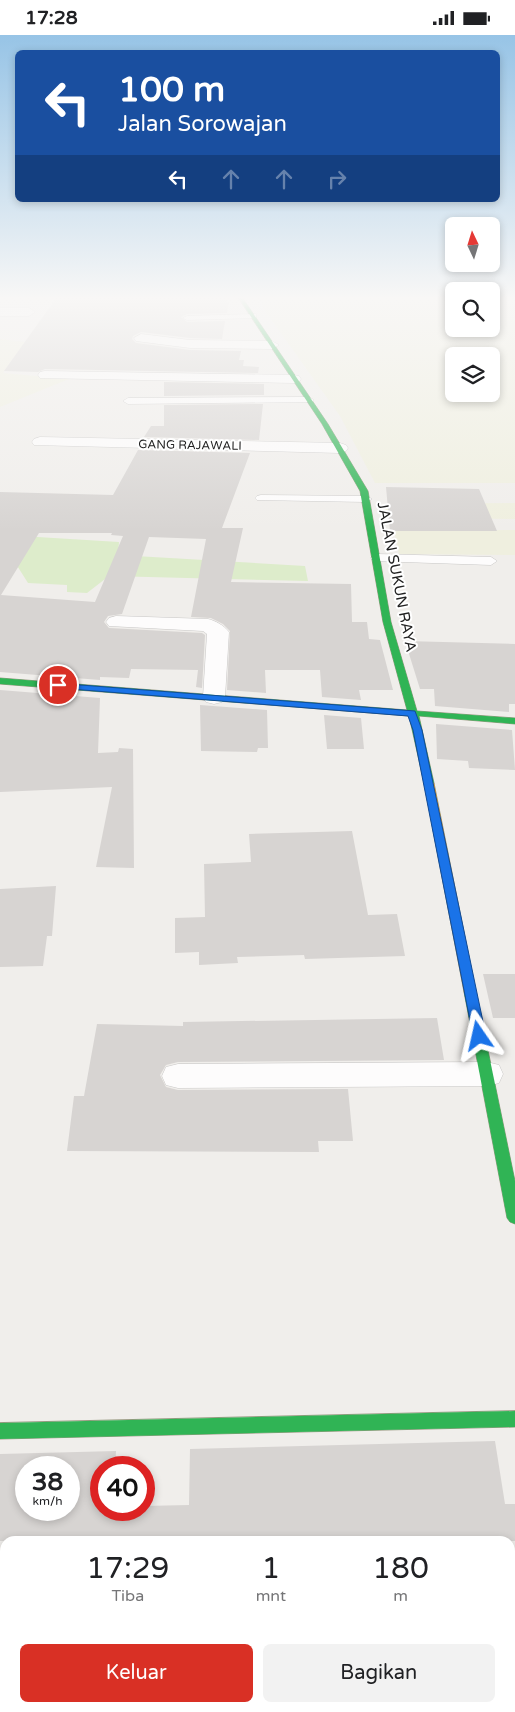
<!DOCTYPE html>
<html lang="id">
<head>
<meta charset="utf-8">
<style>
  :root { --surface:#fff; --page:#f2f2f2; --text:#202124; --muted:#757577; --accent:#d93025 }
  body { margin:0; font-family:"Varela Round",sans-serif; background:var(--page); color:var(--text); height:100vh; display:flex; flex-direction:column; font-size:19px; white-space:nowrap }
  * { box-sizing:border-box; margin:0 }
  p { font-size:16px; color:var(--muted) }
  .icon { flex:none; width:28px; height:28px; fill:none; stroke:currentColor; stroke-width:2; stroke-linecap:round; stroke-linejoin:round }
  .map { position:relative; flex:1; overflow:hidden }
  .panel { position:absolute; left:0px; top:1501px; width:515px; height:176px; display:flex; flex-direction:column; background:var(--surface); border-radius:15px 15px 0 0; box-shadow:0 2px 8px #0003 }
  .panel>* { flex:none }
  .guide { position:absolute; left:15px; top:15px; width:485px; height:152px; border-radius:8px; box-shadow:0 2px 8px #0003; background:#1a4fa0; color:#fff; overflow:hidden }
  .needle { width:32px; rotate:356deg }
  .buttons { position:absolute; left:445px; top:182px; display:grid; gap:10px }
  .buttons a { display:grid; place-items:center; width:55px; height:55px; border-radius:8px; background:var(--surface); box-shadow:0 2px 8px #0003; font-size:25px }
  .speed { position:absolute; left:15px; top:1421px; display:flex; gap:10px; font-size:25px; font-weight:700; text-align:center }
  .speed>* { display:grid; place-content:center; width:65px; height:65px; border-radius:50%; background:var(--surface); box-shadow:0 2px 8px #0003; line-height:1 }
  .speed small { font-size:12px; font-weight:400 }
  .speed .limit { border:8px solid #d22; background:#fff; color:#111 }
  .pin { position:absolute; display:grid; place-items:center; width:42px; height:42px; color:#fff; margin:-21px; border:2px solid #fff; border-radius:50%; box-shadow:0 1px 5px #0007 }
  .me { position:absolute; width:55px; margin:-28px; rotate:349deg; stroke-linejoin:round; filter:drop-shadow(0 0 4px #0008) }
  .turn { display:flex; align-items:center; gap:18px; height:105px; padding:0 20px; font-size:22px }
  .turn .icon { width:65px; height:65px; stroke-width:2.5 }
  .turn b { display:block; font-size:35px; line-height:42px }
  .lanes { display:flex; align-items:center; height:48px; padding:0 20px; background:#0003; justify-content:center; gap:25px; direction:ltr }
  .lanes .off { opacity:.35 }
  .eta { display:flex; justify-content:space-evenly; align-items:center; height:85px; text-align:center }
  .eta b { font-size:30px; font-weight:600; line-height:35px }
  .button { display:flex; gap:10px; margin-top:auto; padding:10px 20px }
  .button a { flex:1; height:58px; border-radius:8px; background:var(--accent); color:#fff; font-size:20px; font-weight:600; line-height:58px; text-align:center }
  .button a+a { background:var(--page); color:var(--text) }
  .status { display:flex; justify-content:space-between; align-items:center; height:35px; padding:0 25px; background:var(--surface); direction:ltr }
  .status svg { height:14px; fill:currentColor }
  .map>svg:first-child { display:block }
</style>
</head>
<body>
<div class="status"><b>17:28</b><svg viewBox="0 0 49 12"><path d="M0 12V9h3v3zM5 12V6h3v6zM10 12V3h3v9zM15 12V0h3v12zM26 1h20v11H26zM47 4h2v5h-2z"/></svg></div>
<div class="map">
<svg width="515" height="1677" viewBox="0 0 515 1677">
  <rect width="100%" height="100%" fill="#f0eeeb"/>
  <g fill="#efefdf" fill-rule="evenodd">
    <path d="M260,262H454V294H491V262H515V448H375L340,381L263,273ZM454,321H491V359H454Z"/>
    <path d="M0,304L25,307L60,305L76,322L13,323L3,338L69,344L0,372Z"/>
    <path d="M515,468V484L384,482L379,469Z"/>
    <path d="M515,495V520L399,519L394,496Z"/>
  </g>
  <path fill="#ddeccb" d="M21,501L119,507L118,520L305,531L308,546L109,541L87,558L67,557V550L28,548L9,518Z"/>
  <g fill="#d7d4d2" fill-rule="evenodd">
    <path d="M57,262H228L227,267H229L227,278L187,279L181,282L187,287L225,286L222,304L190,303L141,297L133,301L132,304L136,308L190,315L241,316L239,325H244L243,331L259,332L258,338L45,334L38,337L4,336Z"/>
    <path d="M164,347L264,349V360L164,361Z"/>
    <path d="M263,369L259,405L144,402L151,391H164V370Z"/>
    <path d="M138,415L250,418L222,493H243L231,547L351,549L352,587H367L369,604L380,605L393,655H359L361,665L322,662L320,635H265L266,658L227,655L230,596L223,589L211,583L191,582L206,504L149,502L122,579L108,581L104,587L109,593L202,598L205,600L202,653L196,652L198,635L131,634L129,643L100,642V645L0,637V457L113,460ZM39,498H112L111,500L123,501L95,567L1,560Z"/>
    <path d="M386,452L479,454L497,496H390Z"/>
    <path d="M405,606L515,609V669H509V677L435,671L434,654H420Z"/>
    <path d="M0,655L100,663L98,718L118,717L119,713L133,714L134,833L96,832L112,752L0,757Z"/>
    <path d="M200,670L267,675L268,713H258L257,717L201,716Z"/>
    <path d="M324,680L361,683L364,714H327Z"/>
    <path d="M436,689L512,695L515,735L469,733L468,726L437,724Z"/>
    <path d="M352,796L368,880L397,879L405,921L305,924L304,920L237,922L238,928L199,930V917L175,918V883L205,882L204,829L251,827L249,799Z"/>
    <path d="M56,851L52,901H47L43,931L0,932V854Z"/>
    <path d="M483,939H515V983H493Z"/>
    <path d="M437,983L444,1025L178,1027L166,1030L160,1040L166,1052L178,1055L348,1054L353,1106H318L319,1117L67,1116L74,1061H84L97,989L183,991V987Z"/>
    <path d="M495,1406L505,1469H515V1506H388V1503L347,1506H0V1419L116,1416L115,1432H101V1475H144V1471L189,1470L190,1414ZM26,1432H69V1475H26Z"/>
  </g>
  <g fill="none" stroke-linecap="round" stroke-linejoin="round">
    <defs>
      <g id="lane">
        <path d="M253,279H256V283L187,285L183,283L187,281Z"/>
        <path d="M309,362L314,365L312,367L128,369L123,366L128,363Z"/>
        <path d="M261,460L366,461L372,464L366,467L257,465L255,463L257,461Z"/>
        <path d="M377,519L491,522L497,526L491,530L373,526L371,523Z"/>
      </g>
      <g id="street">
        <path d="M0,273H29L35,277L29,281H0Z"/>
        <path d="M141,299L190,305L272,306L279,310L272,314L190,313L136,306L134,303Z"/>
        <path d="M45,336L294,340L299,341L301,344L299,347L294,348L40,343L38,340L40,337Z"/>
        <path d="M40,402L340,408L346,410L348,413L346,416L340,418L34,410L32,407L34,404Z"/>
        <path d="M116,581L208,584C216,586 223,590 229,597L225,662L222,667L214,669L206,667L203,662L207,599L203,596L109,591L106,587L109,583Z"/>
        <path d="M487,1027L499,1030L503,1039L499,1048L487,1051L178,1053L166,1050L162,1041L166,1032L178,1029Z"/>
      </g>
      <g id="fast">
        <path d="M238,262H242L328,389L368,456L391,587L417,676L515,683V689L419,681L434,748L433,750L429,751L424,748L409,681L0,649V643L407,675L383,587L360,456L322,389Z"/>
        <path d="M470,953L474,954L476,957L515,1146V1189L510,1187L507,1183L464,957L466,954Z"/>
        <path d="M515,1376V1392L0,1404V1388Z"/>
      </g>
      <path id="slow" d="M429,745L434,748L476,957L474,960H466L464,957L424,748Z"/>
    </defs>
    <use href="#lane" stroke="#c9c8c7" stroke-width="1"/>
    <use href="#street" stroke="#c9c8c7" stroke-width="1"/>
    <use href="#fast" stroke="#999a82" stroke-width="1"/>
    <use href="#slow" stroke="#999a82" stroke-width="1"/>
    <use href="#lane" fill="#fdfcfc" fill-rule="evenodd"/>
    <use href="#street" fill="#fdfcfc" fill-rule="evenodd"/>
    <use href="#fast" fill="#30b455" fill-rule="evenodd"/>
    <use href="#slow" fill="#ff9f0a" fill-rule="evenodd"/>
  </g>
  <linearGradient id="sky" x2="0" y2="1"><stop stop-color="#97c4e6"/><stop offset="0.53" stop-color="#f8f7f6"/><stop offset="1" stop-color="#f8f7f6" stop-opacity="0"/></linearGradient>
  <rect width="515" height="496" fill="url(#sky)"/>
  <path fill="#1a73e8" stroke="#114b97" d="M55,648L415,676L422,695L486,1001L484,1004H474L473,1001L413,695L408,681L58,653L54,650Z"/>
  <g text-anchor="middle" stroke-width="4" stroke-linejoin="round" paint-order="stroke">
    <g font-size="12" fill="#222" stroke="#fff">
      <text transform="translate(190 410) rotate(1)" y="4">GANG RAJAWALI</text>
    </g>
    <g font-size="15" fill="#222" stroke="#fff">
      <text transform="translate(397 542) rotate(79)" y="5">JALAN SUKUN RAYA</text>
    </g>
  </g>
</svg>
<div class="buttons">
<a><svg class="needle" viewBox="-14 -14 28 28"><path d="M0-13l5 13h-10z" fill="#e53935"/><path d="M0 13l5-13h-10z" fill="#757577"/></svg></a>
<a><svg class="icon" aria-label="search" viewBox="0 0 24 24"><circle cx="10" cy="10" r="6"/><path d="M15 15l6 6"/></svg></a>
<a><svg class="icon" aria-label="layers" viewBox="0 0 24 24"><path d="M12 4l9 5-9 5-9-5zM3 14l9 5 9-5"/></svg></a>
</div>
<div class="speed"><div>38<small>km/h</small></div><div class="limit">40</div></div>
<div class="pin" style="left:58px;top:650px;background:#d93025"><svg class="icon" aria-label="arrive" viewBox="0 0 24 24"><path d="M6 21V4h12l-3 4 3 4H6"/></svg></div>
<svg class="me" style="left:479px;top:1001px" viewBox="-20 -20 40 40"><path d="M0-17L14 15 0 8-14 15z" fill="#1a73e8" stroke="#fff" stroke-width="4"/></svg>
<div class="guide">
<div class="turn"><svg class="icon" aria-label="left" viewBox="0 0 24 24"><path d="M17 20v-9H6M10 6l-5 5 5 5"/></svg><div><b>100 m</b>Jalan Sorowajan</div></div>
<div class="lanes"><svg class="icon" aria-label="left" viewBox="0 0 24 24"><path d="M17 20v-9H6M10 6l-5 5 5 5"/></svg><svg class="icon off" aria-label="ahead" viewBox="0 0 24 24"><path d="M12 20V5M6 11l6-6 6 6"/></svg><svg class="icon off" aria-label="ahead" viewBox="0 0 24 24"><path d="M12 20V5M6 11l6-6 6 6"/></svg><svg class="icon off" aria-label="right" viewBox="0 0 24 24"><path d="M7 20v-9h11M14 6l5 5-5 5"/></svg></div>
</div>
<section class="panel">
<div class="eta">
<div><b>17:29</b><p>Tiba</p></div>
<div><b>1</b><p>mnt</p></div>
<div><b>180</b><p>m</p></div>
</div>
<div class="button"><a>Keluar</a><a>Bagikan</a></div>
</section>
</div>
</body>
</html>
